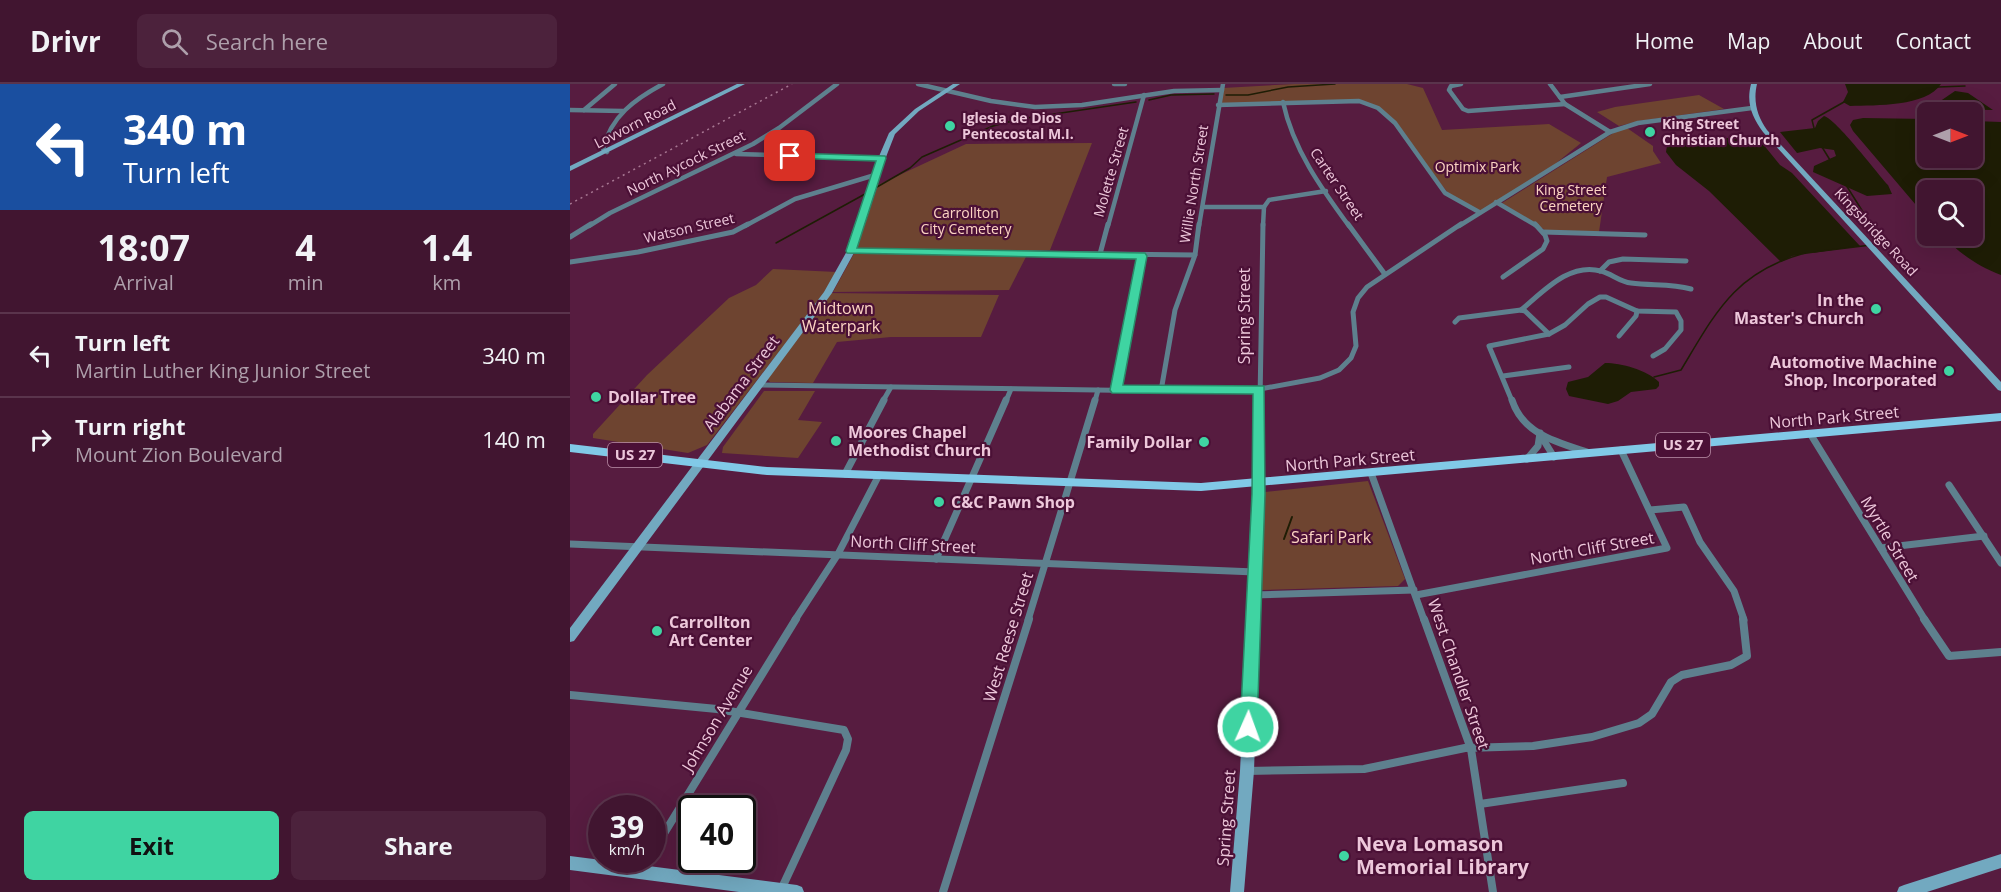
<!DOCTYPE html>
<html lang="en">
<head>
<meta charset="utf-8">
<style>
  :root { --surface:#411530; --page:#4c223c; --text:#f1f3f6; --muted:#ae9fab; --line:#5a344c; --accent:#3fd4a2 }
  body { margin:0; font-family:"Open Sans",sans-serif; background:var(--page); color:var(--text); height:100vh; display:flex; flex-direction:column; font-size:22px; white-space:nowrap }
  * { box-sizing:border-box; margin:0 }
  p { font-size:20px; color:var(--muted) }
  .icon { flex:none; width:33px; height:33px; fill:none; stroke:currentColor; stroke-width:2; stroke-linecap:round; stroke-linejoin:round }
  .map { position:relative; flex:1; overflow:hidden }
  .details { display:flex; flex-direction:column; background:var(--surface); width:570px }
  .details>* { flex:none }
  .banner { background:#1a4fa0; color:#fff; overflow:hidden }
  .needle { width:39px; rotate:90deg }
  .tools { position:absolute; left:1347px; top:18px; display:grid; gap:12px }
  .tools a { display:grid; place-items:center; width:66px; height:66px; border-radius:9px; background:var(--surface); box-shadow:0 6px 24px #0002,0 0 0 2px var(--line); font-size:30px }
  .speed { position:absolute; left:18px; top:711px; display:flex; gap:12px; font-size:30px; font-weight:700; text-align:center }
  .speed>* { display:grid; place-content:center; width:78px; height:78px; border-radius:50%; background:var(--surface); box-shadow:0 6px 24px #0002,0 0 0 2px var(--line); line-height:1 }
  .speed small { font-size:15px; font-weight:400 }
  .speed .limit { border:3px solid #111; border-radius:9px; background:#fff; color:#111 }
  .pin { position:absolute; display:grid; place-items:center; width:51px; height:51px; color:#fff; margin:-26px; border-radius:12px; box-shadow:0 3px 9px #0006 }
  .me { position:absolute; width:66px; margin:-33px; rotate:2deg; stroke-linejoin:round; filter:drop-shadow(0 0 4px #0008) }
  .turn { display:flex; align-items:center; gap:21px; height:126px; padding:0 24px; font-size:27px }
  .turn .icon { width:78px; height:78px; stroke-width:2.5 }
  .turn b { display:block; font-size:42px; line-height:51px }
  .eta { display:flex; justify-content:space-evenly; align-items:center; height:102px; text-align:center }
  .eta b { font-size:36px; font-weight:700; line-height:42px }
  .primary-button { display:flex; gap:12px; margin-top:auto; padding:12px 24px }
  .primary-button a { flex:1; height:69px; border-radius:9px; background:var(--accent); color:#111; font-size:24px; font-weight:700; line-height:69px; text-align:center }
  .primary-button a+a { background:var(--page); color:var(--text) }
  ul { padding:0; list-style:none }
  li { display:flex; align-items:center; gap:18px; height:84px; padding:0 24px; border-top:2px solid var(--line) }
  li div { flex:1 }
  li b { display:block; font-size:22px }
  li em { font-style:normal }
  header { display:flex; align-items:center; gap:36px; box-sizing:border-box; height:84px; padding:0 30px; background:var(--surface); border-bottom:2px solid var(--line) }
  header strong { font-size:28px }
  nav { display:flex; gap:33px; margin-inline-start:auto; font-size:21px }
  .search { width:420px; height:54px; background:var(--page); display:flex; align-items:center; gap:15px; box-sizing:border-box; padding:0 21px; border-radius:9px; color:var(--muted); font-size:22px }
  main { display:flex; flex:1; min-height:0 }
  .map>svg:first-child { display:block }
</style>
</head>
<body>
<header>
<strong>Drivr</strong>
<div class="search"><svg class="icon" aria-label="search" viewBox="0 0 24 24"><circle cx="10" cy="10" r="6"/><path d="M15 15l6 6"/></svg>Search here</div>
<nav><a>Home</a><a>Map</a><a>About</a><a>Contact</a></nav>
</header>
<main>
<section class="details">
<div class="banner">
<div class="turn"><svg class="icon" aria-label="left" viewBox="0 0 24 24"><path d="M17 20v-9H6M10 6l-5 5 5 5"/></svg><div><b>340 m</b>Turn left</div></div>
</div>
<div class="eta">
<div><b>18:07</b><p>Arrival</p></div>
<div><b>4</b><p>min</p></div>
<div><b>1.4</b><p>km</p></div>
</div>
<ul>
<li><svg class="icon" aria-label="left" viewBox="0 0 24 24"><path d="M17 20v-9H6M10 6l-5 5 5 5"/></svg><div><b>Turn left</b><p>Martin Luther King Junior Street</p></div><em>340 m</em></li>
<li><svg class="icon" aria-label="right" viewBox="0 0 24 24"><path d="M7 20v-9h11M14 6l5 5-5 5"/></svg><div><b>Turn right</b><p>Mount Zion Boulevard</p></div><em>140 m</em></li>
</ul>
<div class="primary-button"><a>Exit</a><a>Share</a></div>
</section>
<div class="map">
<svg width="1431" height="808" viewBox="0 0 1431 808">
  <rect width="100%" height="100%" fill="#571c40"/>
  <g fill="#6e4430">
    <path d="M724,0H837L853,4L872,46L979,40L1011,59L974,89L909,128L882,114L815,29L789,17L648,21L653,4Z"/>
    <path d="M1129,11L1154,25L1069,37L1049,42L1027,28L1045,23Z"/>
    <path d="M1057,44L1083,62V67L1091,79L1037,93L1029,148L975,146L932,119L1045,48Z"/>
    <path d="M522,59L480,166L459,167L439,206L263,208L287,164L308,101L396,60Z"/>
    <path d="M203,185L267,188L255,208L137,361L118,369L23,354V350L77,291L159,214L186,201Z"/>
    <path d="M258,209L429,211L411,253H321L267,258L243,299L200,298L197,295Z"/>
    <path d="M194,307H245L228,336L252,338L228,374L152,369L153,363Z"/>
    <path d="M798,397L835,495L828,502L691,506L688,503L695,408Z"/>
  </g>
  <g fill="#1e1d05">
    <path d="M1275,0H1371C1356,23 1306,21 1280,22L1273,18L1278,8Z"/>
    <path d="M1385,7L1398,9L1423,26L1369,25L1366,20Z"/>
    <path d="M1254,32C1267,36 1306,88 1318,101L1322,110L1297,112L1243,88L1244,82L1266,72L1264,66L1250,64L1227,69L1210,48L1245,44L1248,37Z"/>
    <path d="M1293,34L1357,35L1358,74H1402L1403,37L1431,38V191C1409,183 1389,169 1373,152H1402V106H1358L1357,134L1283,47L1280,41L1283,36Z"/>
    <path d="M1148,54H1188L1210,81L1222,89L1290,162L1222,172L1211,178L1139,107L1106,81L1096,68L1097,62L1108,58Z"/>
    <path d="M1035,279C1051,279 1077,286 1089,298V302L1086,305L1061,308L1048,317L1038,320L999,312L996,305L998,298L1018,293Z"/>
  </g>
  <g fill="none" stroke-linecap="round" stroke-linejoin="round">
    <g stroke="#1e1d05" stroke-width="1.5">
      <path d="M1368,3L1395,2"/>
      <path d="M656,11H678L718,3L765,0"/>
      <path d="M579,16L601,11L644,10"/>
      <path d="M1244,44L1242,36L1274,18"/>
      <path d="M1252,63L1260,76"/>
      <path d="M307,103L340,84L352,73L423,42L450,35L566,18"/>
      <path d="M206,159L295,110"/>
      <path d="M1244,168L1301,161L1310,155L1276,101"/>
      <path d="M1084,293L1111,286C1146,228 1165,188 1235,169"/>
    </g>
    <path stroke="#1e1d05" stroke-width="2" d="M714,455L722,433"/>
    <g stroke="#5e808e" stroke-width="4.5">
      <path d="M348,0L421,17L465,23L512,21L604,7L652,6"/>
      <path d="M544,0H555"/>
      <path d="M891,0L881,2L879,6L893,25L898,27L995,20"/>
      <path d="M980,0L995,20L1040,48"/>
      <path d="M990,13L1080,0"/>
      <path d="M713,18C723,65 751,104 779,142"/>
      <path d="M648,21L789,17L808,24L825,39L875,109L909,128"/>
      <path d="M0,26L53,27"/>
      <path d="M14,26L45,0"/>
      <path d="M37,68L33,65C41,32 65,15 93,0"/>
      <path d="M166,70L311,74"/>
      <path d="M926,118L967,142"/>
      <path d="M634,123H694"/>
      <path d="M694,123L699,116L756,107"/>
      <path d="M19,142L40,129L183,60L209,44L267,0"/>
      <path d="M175,142L225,115L305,91"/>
      <path d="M538,142L574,11"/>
      <path d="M629,142L653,0"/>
      <path d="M693,142L694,123"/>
      <path d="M889,142L1040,48L1068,39L1182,24"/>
    </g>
    <g stroke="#5e808e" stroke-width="5">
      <path d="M778,140L814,189"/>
      <path d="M973,148L1075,151"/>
      <path d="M0,153L21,140"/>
      <path d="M281,167L625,171"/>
      <path d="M530,170L538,140"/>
      <path d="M0,178L68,168L163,148L178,140"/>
      <path d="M1030,187L1039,178L1053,175L1116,177"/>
      <path d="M933,193L973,165L977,157L975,151L965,140"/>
      <path d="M951,226C973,208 999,178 1031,187C1042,190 1050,198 1061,199C1081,202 1101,199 1121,205"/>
      <path d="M885,238L889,234L951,226L955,227L979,250"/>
      <path d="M1049,252L1066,232L1067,227"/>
      <path d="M933,292L999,283"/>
      <path d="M190,301L591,307L690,305L750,294L769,286L781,274L786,262L783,228L788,214L797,203L891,140"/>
      <path d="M547,306L572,172"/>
      <path d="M591,307L605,226L625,171L629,140"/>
      <path d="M313,317L321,303"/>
      <path d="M436,317L441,305"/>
      <path d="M525,317L528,306"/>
      <path d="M690,317L693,140"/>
      <path d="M942,317L919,262L979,250L995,241L1018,220L1030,213H1036L1067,227L1106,228L1111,237V246L1095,265L1083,272"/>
    </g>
    <g stroke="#5e808e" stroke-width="7">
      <path d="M942,316C953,350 986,358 1017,368"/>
      <path d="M1241,351L1355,536"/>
      <path d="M971,352L984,373"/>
      <path d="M957,375L968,362L970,349"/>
      <path d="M801,389L854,536"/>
      <path d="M275,390L314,316"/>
      <path d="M689,398L690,316"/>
      <path d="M1379,401L1431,479"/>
      <path d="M1080,426L1114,423L1130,458L1164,507L1174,536"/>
      <path d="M0,460L685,488"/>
      <path d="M1311,464L1414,452"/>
      <path d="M366,475L436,316"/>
      <path d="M683,511L844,506"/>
      <path d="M846,511L1097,464L1051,366"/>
      <path d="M225,536L268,470L309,391"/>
      <path d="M458,536L525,316"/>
    </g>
    <g stroke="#5e808e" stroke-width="8">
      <path d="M854,535L901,665L923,808"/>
      <path d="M1354,535L1379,572L1431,568"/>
      <path d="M0,611L147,625L274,646L278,655L276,666L210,808"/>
      <path d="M677,687L794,685L895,664L963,662L1022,653L1069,639L1082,630L1101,598L1112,591L1161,581L1177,572L1173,535"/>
      <path d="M910,720L1053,699"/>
      <path d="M82,769L226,535"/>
      <path d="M71,789L79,776"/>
      <path d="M373,808L459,535"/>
    </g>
    <g fill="#72a9c0" fill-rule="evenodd">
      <path d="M167,0H175L0,87V82Z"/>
      <path d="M383,0H390L349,27L325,50L309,91L285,167L262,209L4,557L0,558V544L254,208L277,167L301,91L319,49L345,25Z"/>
      <path d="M1181,0H1187C1183,17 1187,32 1197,46L1431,298V307L1428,306L1193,48C1182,33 1176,19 1181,0Z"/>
      <path d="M689,394L693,395L694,398L684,687L674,808H660L670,687L684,398L685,395Z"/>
      <path d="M1431,770V784L1357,808H1327L1329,803L1334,801Z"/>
      <path d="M0,772L227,801L232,803L234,808H169L0,786Z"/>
    </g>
    <path fill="#81c9e7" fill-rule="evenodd" d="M1431,329V337L631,407L197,391L0,368V360L197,383L631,399Z"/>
    <path stroke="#a87893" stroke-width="1.5" stroke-dasharray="2 4" stroke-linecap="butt" d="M0,120L222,0"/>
  </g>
  <path fill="#3fd4a2" stroke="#298a69" stroke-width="1.5" d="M220,69L315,72L316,74L287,164L575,169L577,172L553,301L694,302L695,410L687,643L684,649L678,651L672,649L670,643L682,410L683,310L542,309L540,306L566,175L277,169L276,167L306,77L217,74L216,72Z"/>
  <g fill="#3fd4a2" stroke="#4b1036" stroke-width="2">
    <circle cx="380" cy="42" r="6"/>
    <circle cx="1080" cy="48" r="6"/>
    <circle cx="1306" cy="225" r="6"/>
    <circle cx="1379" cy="287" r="6"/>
    <circle cx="26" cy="313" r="6"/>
    <circle cx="266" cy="357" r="6"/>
    <circle cx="634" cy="358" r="6"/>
    <circle cx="369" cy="418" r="6"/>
    <circle cx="87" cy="547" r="6"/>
    <circle cx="774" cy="772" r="6"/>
  </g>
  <g text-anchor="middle" stroke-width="4.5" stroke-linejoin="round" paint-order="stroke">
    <g font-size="14" font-weight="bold" fill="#edc7da" stroke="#4b1036" text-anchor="start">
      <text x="392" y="39">Iglesia de Dios<tspan x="392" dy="16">Pentecostal M.I.</tspan></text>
      <text x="1092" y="45">King Street<tspan x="1092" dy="16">Christian Church</tspan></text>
    </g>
    <g font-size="14" fill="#edc7da" stroke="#4b1036">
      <text transform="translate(65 40) rotate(-27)" y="5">Lovvorn Road</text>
      <text transform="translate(116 79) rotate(-26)" y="5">North Aycock Street</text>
      <text transform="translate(541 88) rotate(-74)" y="5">Molette Street</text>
      <text transform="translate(624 100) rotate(-81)" y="5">Willie North Street</text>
      <text transform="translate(767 100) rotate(56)" y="5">Carter Street</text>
      <text transform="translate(119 144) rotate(-13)" y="5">Watson Street</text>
      <text transform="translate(1306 148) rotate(47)" y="5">Kingsbridge Road</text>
    </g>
    <g font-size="14" fill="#fcd4c2" stroke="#4b1036">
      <text x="907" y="88">Optimix Park</text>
      <text x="1001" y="111">King Street<tspan x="1001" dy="16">Cemetery</tspan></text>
      <text x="396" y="134">Carrollton<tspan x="396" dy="16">City Cemetery</tspan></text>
    </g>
    <g fill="#4b1036" stroke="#bc90a9" stroke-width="1.5">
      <rect x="1086" y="349" width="54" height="24" rx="4.5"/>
      <rect x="38" y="359" width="54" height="24" rx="4.5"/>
    </g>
    <g font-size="15" font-weight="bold" fill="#edc7da">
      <text x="1113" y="366">US 27</text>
      <text x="65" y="376">US 27</text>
    </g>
    <g font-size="16" font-weight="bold" fill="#edc7da" stroke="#4b1036" text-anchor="start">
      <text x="1294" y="222" text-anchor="end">In the<tspan x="1294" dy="18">Master's Church</tspan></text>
      <text x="1367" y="284" text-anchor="end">Automotive Machine<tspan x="1367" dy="18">Shop, Incorporated</tspan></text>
      <text x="38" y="319">Dollar Tree</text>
      <text x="278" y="354">Moores Chapel<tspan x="278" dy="18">Methodist Church</tspan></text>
      <text x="622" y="364" text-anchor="end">Family Dollar</text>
      <text x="381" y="424">C&amp;C Pawn Shop</text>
      <text x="99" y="544">Carrollton<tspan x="99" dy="18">Art Center</tspan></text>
    </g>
    <g font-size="16" fill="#fcd4c2" stroke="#4b1036">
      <text x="271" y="230">Midtown<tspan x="271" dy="18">Waterpark</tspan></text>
      <text x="761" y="459">Safari Park</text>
    </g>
    <g font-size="16" fill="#edc7da" stroke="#4b1036">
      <text transform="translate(674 232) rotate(-90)" y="6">Spring Street</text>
      <text transform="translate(171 299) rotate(-53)" y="6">Alabama Street</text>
      <text transform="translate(1264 333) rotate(-5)" y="6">North Park Street</text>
      <text transform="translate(780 376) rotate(-5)" y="6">North Park Street</text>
      <text transform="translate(1320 455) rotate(59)" y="6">Myrtle Street</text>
      <text transform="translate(343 460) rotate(3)" y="6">North Cliff Street</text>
      <text transform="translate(1022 464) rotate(-10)" y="6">North Cliff Street</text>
      <text transform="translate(438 553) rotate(-73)" y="6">West Reese Street</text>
      <text transform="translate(889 590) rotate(71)" y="6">West Chandler Street</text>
      <text transform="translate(147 634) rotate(-59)" y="6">Johnson Avenue</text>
      <text transform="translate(656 734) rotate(-86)" y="6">Spring Street</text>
    </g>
    <g font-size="20" font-weight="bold" fill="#edc7da" stroke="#4b1036" text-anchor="start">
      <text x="786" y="767">Neva Lomason<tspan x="786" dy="23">Memorial Library</tspan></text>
    </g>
  </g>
</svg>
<div class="tools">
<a><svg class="needle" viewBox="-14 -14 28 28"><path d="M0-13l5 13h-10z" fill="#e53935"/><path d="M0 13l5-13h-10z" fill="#ae9fab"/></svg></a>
<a><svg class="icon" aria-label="search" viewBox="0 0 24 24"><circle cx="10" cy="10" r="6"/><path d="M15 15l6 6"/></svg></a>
</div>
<div class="speed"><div>39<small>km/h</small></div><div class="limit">40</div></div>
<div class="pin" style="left:220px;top:72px;background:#d93025"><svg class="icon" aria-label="arrive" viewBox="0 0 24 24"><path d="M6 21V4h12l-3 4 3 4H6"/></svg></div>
<svg class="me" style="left:678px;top:643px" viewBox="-20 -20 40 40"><circle r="17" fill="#3fd4a2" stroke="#fff" stroke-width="3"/><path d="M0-11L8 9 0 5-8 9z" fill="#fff"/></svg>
</div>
</main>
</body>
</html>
